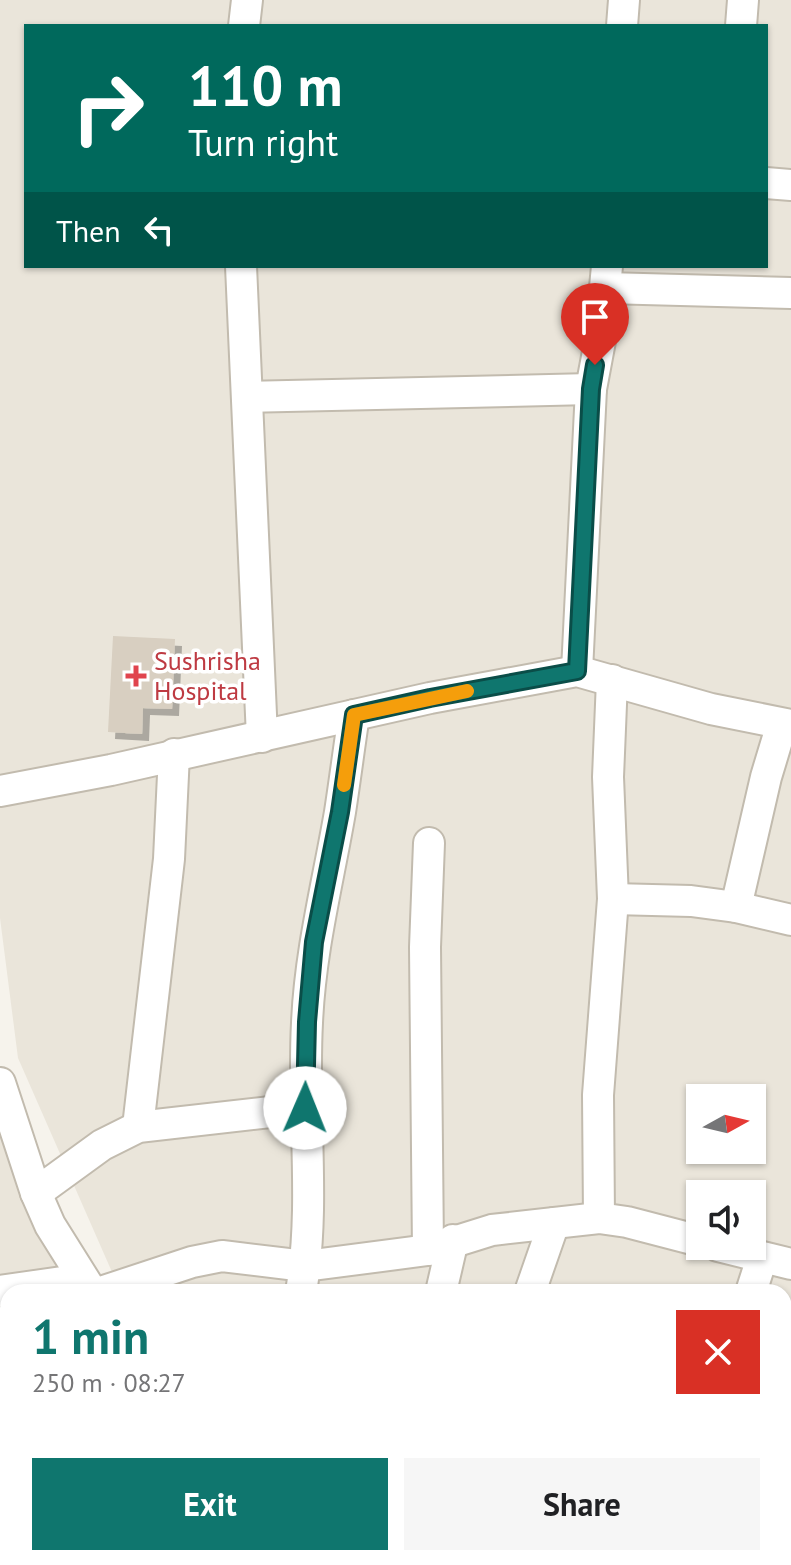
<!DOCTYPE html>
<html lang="en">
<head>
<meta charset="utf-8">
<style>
  :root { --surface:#fff; --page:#f6f6f6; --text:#202124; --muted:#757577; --accent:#0f766e }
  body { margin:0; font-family:"PT Sans",sans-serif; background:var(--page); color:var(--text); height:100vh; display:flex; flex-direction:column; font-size:30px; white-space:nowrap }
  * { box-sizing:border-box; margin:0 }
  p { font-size:26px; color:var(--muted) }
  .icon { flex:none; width:44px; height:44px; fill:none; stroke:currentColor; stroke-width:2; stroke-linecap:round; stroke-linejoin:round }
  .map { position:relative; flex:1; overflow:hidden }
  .sheet { position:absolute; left:0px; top:1284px; width:792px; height:282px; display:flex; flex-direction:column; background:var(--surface); border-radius:24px 24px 0 0; box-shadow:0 2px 6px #0004 }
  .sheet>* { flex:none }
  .banner { position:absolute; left:24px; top:24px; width:744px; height:244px; border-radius:0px; box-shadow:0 2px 6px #0004; background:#00695c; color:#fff; overflow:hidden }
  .needle { width:52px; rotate:82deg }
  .fabs { position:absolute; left:686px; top:1084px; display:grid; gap:16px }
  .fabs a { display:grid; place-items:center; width:80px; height:80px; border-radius:0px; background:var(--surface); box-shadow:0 2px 6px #0004; font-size:40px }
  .pin { position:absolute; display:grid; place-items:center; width:68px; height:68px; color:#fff; margin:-82px -34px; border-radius:50% 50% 50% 0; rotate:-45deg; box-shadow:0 0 8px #0007 }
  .pin .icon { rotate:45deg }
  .me { position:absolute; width:88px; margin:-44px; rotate:1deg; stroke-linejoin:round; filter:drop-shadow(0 0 6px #0008) }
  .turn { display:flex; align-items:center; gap:28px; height:168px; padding:0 32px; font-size:36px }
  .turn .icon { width:104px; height:104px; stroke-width:2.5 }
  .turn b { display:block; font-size:56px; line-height:68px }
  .then { display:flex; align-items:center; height:76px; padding:0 32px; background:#0003; gap:16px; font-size:30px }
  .round { display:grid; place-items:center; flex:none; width:84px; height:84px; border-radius:0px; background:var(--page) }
  .summary { display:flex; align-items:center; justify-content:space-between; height:136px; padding:0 32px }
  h1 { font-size:48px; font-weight:700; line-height:60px; color:var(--accent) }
  .button { display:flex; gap:16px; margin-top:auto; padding:16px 32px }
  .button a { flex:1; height:92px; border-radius:0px; background:var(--accent); color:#fff; font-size:32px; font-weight:700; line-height:92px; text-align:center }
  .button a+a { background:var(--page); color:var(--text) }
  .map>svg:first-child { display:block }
</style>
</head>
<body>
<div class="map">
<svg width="791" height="1565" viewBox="0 0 791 1565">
  <defs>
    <filter id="shadow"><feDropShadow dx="7" dy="7" stdDeviation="0" flood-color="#0004"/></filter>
  </defs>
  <rect width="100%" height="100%" fill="#f6f3ec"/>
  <g fill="#eae5da" fill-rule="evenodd">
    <path d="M0,0H791V1397L784,1419V1292H126L112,1272L18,1058L0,918ZM26,26H766V266H26ZM700,1098H752V1150H700ZM700,1194H752V1246H700Z"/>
    <path d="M0,1083L93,1292H8V1558H295L301,1565H0Z"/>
    <path d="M343,1558H739L737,1565H350Z"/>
  </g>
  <path fill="#d8cfc1" filter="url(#shadow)" d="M113,636L175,639L172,709L143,708L142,734L108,732Z"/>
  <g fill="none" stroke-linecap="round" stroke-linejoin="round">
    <defs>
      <g id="minor">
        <path d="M244,26L247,0"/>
        <path d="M622,26L624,0"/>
        <path d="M741,26L743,0"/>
        <path d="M766,183L791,185"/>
        <path d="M241,266L262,737"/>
        <path d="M606,288L791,293"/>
        <path d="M247,397L591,389"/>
        <path d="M577,671L591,389L600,341L607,266"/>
        <path d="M0,791L111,770L430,698L577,671L711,709L791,725"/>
        <path d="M613,899L691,901L736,907L791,920"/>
        <path d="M736,907L766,777L782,724"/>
        <path d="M0,1083L36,1193L50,1225L92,1292"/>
        <path d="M138,1127L169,859L174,754"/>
        <path d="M36,1193L102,1145L138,1127L305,1108"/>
        <path d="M599,1218L598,1095L613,899L608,777L612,680"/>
        <path d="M718,1246L791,1264"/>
        <path d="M428,1250L425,947L429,843"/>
        <path d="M0,1291L83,1279"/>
        <path d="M101,1292L192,1262L222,1256L305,1266L428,1250L492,1230L599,1218L627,1222L700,1241"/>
        <path d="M301,1292C316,1203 302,1113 307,1023C310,951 328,882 340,812C345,780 349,747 354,715"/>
        <path d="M441,1292L453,1240"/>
        <path d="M530,1292L554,1223"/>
        <path d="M751,1292L762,1258"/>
        <path d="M0,1389L8,1401"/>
        <path d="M0,1500L8,1511"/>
        <path d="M119,1558L124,1565"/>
        <path d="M295,1558L301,1565"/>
        <path d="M628,1558L663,1565"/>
        <path d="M395,1565L396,1558"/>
        <path d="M547,1565L549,1558"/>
      </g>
      <g id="major">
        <path d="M784,1453L791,1430"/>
        <path d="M784,1539L791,1523"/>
        <path d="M746,1565L748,1558"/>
      </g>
    </defs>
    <use href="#minor" stroke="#c2bbae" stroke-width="34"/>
    <use href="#major" stroke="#e6c16a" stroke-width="42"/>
    <use href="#minor" stroke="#fff" stroke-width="30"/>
    <use href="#major" stroke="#ffe39c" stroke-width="38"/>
  </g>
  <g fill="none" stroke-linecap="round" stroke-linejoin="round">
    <defs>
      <path id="route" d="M305,1108L307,1022L314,942L340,812L354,715L430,698L577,671L591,389L595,365"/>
    </defs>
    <use href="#route" stroke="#0a4d48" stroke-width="20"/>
    <use href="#route" stroke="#0f766e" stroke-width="14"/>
    <path stroke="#f59e0b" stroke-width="14" d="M344,785L354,715L467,691"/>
  </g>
  <path fill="#e0444e" stroke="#fff" stroke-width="3" d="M132 664h8v8h8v8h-8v8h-8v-8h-8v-8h8z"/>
  <g text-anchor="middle" stroke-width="7" stroke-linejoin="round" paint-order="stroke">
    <g font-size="26" fill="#be3a42" stroke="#fff" text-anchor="start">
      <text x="154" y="670">Sushrisha<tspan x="154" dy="30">Hospital</tspan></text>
    </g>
  </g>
</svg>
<div class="fabs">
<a><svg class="needle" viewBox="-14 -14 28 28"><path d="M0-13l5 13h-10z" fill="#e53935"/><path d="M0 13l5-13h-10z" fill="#757577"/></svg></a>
<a><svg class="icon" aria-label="sound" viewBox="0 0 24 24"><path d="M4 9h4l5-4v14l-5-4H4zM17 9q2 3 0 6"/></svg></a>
</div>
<div class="pin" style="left:595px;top:365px;background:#d93025"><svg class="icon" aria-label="arrive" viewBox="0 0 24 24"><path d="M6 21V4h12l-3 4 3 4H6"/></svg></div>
<svg class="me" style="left:305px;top:1108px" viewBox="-20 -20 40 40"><circle r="19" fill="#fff"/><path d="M0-13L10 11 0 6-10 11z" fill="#0f766e"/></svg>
<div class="banner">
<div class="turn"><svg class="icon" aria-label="right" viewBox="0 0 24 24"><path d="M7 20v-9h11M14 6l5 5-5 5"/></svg><div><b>110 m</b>Turn right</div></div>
<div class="then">Then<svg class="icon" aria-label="left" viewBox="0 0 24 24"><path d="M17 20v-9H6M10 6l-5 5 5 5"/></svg></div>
</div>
<section class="sheet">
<div class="summary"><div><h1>1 min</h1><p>250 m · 08:27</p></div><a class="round" style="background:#d93025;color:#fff"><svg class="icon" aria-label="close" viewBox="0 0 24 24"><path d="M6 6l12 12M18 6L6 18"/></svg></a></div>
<div class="button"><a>Exit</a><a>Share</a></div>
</section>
</div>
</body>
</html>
